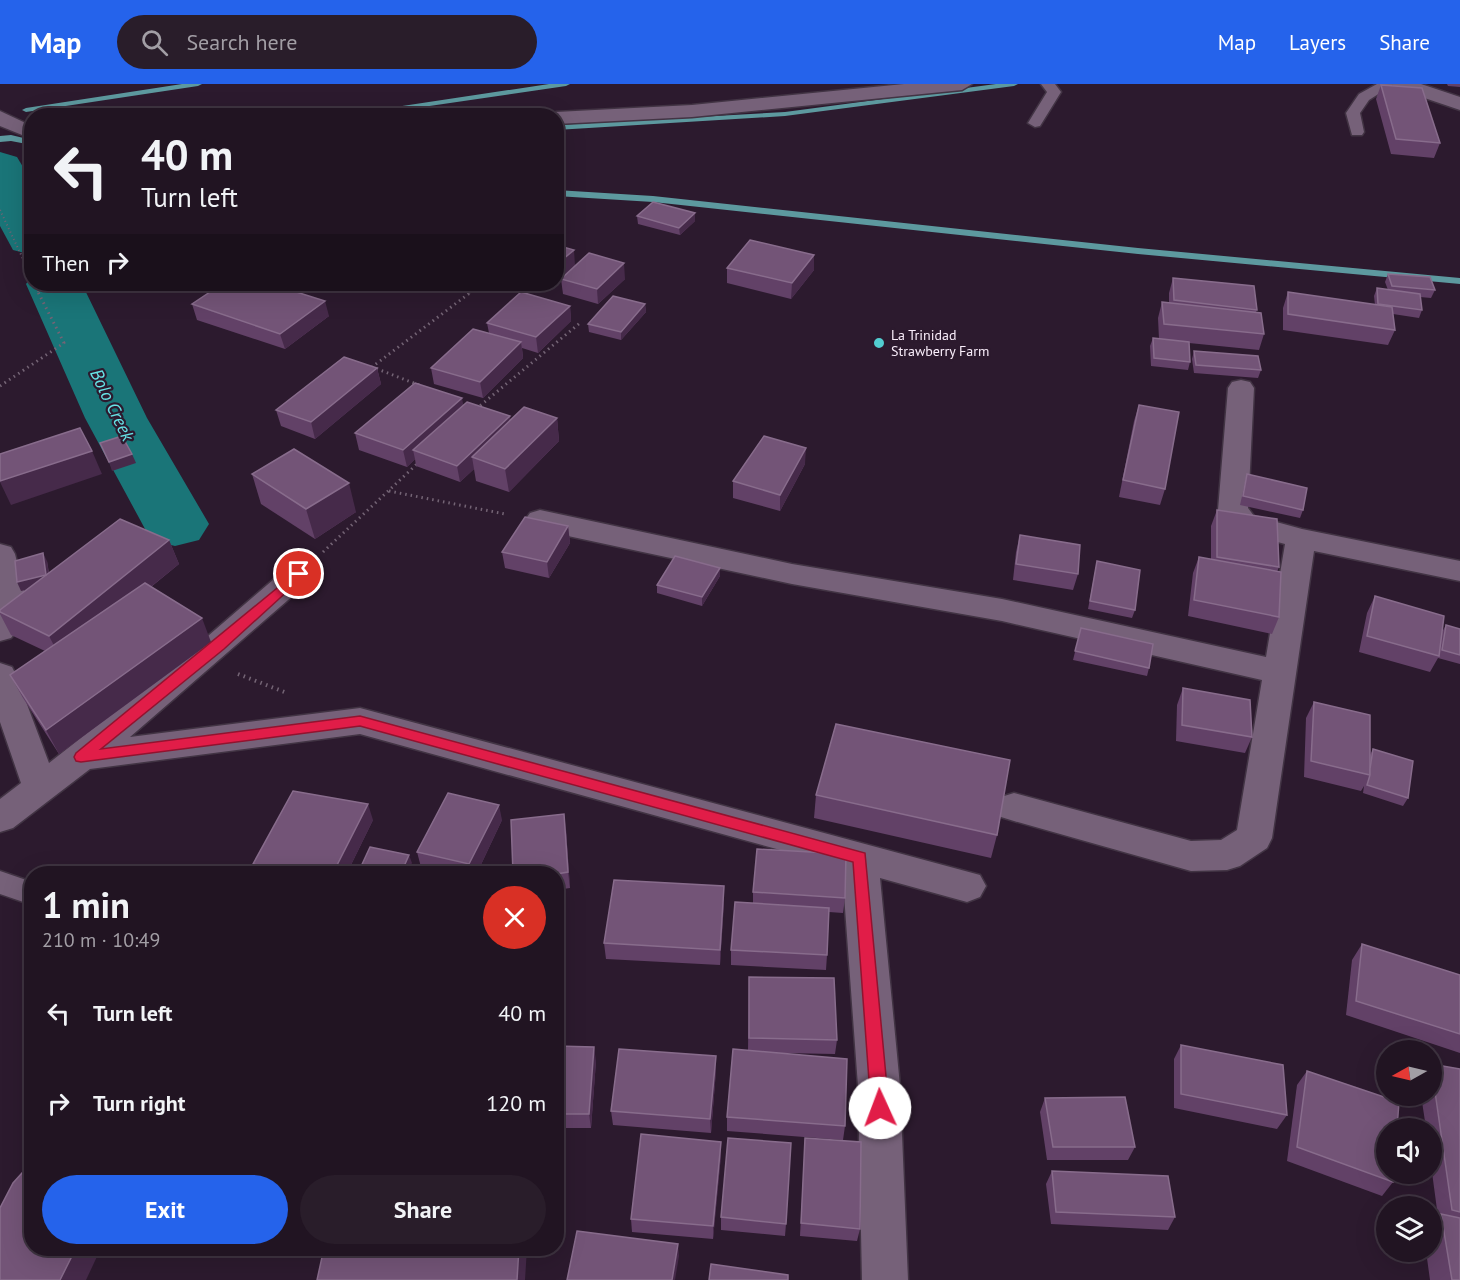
<!DOCTYPE html>
<html lang="en">
<head>
<meta charset="utf-8">
<style>
  :root { --surface:#211422; --page:#291d2a; --text:#f1f3f6; --muted:#a29ea5; --line:#3e3340; --accent:#2563eb }
  body { margin:0; font-family:"PT Sans",sans-serif; background:var(--page); color:var(--text); height:100vh; display:flex; flex-direction:column; font-size:22px; white-space:nowrap }
  * { box-sizing:border-box; margin:0 }
  p { font-size:20px; color:var(--muted) }
  .icon { flex:none; width:33px; height:33px; fill:none; stroke:currentColor; stroke-width:2; stroke-linecap:round; stroke-linejoin:round }
  .map { position:relative; flex:1; overflow:hidden }
  .sheet { position:absolute; left:24px; top:782px; width:540px; height:390px; display:flex; flex-direction:column; background:var(--surface); border-radius:24px; box-shadow:0 6px 24px #0002,0 0 0 2px var(--line) }
  .sheet>* { flex:none }
  .guide { position:absolute; left:24px; top:24px; width:540px; height:183px; border-radius:24px; box-shadow:0 6px 24px #0002,0 0 0 2px var(--line); background:#211422; color:var(--text); overflow:hidden }
  .needle { width:39px; rotate:262deg }
  .tools { position:absolute; left:1376px; top:956px; display:grid; gap:12px }
  .tools a { display:grid; place-items:center; width:66px; height:66px; border-radius:50%; background:var(--surface); box-shadow:0 6px 24px #0002,0 0 0 2px var(--line); font-size:30px }
  .pin { position:absolute; display:grid; place-items:center; width:51px; height:51px; color:#fff; margin:-26px; border:3px solid #fff; border-radius:50%; box-shadow:0 2px 6px #0007 }
  .me { position:absolute; width:66px; margin:-33px; rotate:358deg; stroke-linejoin:round; filter:drop-shadow(0 0 4px #0008) }
  .turn { display:flex; align-items:center; gap:21px; height:126px; padding:0 18px; font-size:27px }
  .turn .icon { width:78px; height:78px; stroke-width:2.5 }
  .turn b { display:block; font-size:42px; line-height:51px }
  .then { display:flex; align-items:center; height:57px; padding:0 18px; background:#0003; gap:12px; font-size:22px }
  .round { display:grid; place-items:center; flex:none; width:63px; height:63px; border-radius:32px; background:var(--page) }
  .summary { display:flex; align-items:center; justify-content:space-between; height:102px; padding:0 18px }
  h1 { font-size:36px; font-weight:600; line-height:45px }
  .primary-button { display:flex; gap:12px; margin-top:auto; padding:12px 18px }
  .primary-button a { flex:1; height:69px; border-radius:36px; background:var(--accent); color:#fff; font-size:24px; font-weight:600; line-height:69px; text-align:center }
  .primary-button a+a { background:var(--page); color:var(--text) }
  ul { padding:0; list-style:none }
  li { display:flex; align-items:center; gap:18px; height:90px; padding:0 18px }
  li div { flex:1 }
  li b { display:block; font-size:22px }
  li em { font-style:normal }
  header { display:flex; align-items:center; gap:36px; box-sizing:border-box; height:84px; padding:0 30px; background:var(--accent); color:#fff }
  header strong { font-size:28px }
  nav { display:flex; gap:33px; margin-inline-start:auto; font-size:21px }
  .search { width:420px; height:54px; background:var(--page); display:flex; align-items:center; gap:15px; box-sizing:border-box; padding:0 21px; border-radius:33px; color:var(--muted); font-size:22px }
  .map>svg:first-child { display:block }
</style>
</head>
<body>
<header>
<strong>Map</strong>
<div class="search"><svg class="icon" aria-label="search" viewBox="0 0 24 24"><circle cx="10" cy="10" r="6"/><path d="M15 15l6 6"/></svg>Search here</div>
<nav><a>Map</a><a>Layers</a><a>Share</a></nav>
</header>
<div class="map">
<svg width="1460" height="1196" viewBox="0 0 1460 1196">
  <rect width="100%" height="100%" fill="#2c1a2e"/>
  <g fill="none" stroke-linecap="round" stroke-linejoin="round">
    <g fill="#5d999f" fill-rule="evenodd">
      <path d="M182,0H202L198,2L26,28L22,26L26,24Z"/>
      <path d="M549,0H570L566,2L361,32H336Z"/>
      <path d="M996,0H1018L1014,2L785,32L556,46V41L785,28Z"/>
      <path d="M11,51L32,56V61L11,57L0,58V52Z"/>
      <path d="M556,106L653,112L1138,164L1460,194V200L1138,170L653,118L556,112Z"/>
      <path d="M27,166L32,167V173L22,169Z"/>
    </g>
    <g fill="#1a7578" fill-rule="evenodd">
      <path d="M0,68L17,73L32,98V171L13,166L0,142Z"/>
      <path d="M32,192V200H82L147,334L209,440L199,456L175,462L151,456L85,334L26,200Z"/>
    </g>
    <defs>
      <g id="lane">
        <path d="M1041,0H1055L1061,8L1040,42L1035,43L1028,39L1047,8Z"/>
        <path d="M1377,0H1394L1369,16L1360,29L1364,48L1362,51H1352L1346,29L1359,10Z"/>
        <path d="M0,787L32,798V821L0,810Z"/>
      </g>
      <g id="street">
        <path d="M904,0H972L962,6L692,33L556,40V32H548L556,28L692,21Z"/>
        <path d="M1392,0H1421L1460,13V26L1395,4Z"/>
        <path d="M0,27L32,42V55L0,42Z"/>
        <path d="M1241,296L1250,298L1254,304L1248,424L1254,432L1302,445L1460,477V497L1314,467L1272,754L1267,764L1240,782L1227,786L1191,787L1014,737L1001,733L996,723L1001,713L1014,709L1191,757L1221,756L1237,746L1262,596L1002,537L792,500L540,446L530,443L525,436L530,429L540,426L792,480L1002,515L1266,573L1285,460L1234,446L1218,426L1228,304L1232,298Z"/>
        <path d="M0,460L11,463L15,470L30,530L11,554L0,557Z"/>
        <path d="M299,480L310,483L314,490L310,497L130,653L360,624L980,791L986,802L980,813L967,818L880,794L900,1002L908,1196H862L858,1002L842,783L360,650L90,685L13,744L0,748V715L21,699L0,638V579L12,583L16,591L49,679L179,577L288,483Z"/>
      </g>
    </defs>
    <use href="#lane" stroke="#423444" stroke-width="3"/>
    <use href="#street" stroke="#423444" stroke-width="3"/>
    <g stroke="#746475" stroke-width="2" stroke-dasharray="1 3" stroke-linecap="butt">
      <path d="M0,126L32,194"/>
      <path d="M34,200L39,209"/>
      <path d="M469,209L481,200"/>
    </g>
    <g stroke="#746475" stroke-width="3" stroke-dasharray="1.5 4" stroke-linecap="butt">
      <path d="M419,301L372,283L471,208"/>
      <path d="M0,302L64,259L38,208"/>
      <path d="M476,325L580,239"/>
      <path d="M389,407L505,430"/>
      <path d="M323,468L418,379"/>
    </g>
    <path stroke="#746475" stroke-width="4" stroke-dasharray="1.5 4.5" stroke-linecap="butt" d="M238,590L287,609"/>
    <use href="#lane" fill="#766179" fill-rule="evenodd"/>
    <use href="#street" fill="#766179" fill-rule="evenodd"/>
  </g>
  <g fill="#624167">
    <path d="M1447,0H1460V3L1448,2Z"/>
    <path d="M1381,1L1440,59L1434,74L1391,70L1376,15Z"/>
    <path d="M637,132L695,137L680,151L638,140Z"/>
    <path d="M814,171V186L791,215L727,199V184Z"/>
    <path d="M1388,190L1435,206L1431,214L1420,213L1422,226L1419,234L1393,230L1395,246L1388,261L1283,246V224L1288,208L1375,221L1374,212L1377,204L1388,206L1385,198Z"/>
    <path d="M1173,194L1257,226L1256,228L1264,250L1259,266L1189,259L1190,278L1188,286L1151,282L1150,262L1153,254L1159,255L1158,234L1162,218L1169,219V209Z"/>
    <path d="M561,195H625L598,220L563,210Z"/>
    <path d="M222,200H281L278,202L329,232L285,265L197,236L192,220Z"/>
    <path d="M534,200H555L550,204Z"/>
    <path d="M645,220L646,228L621,256L589,248L588,240Z"/>
    <path d="M570,222L571,237L538,269L522,264L523,274L483,314L434,300L431,284L489,249L487,239Z"/>
    <path d="M1194,267L1261,286L1258,294L1194,289L1192,275Z"/>
    <path d="M377,284L381,300L315,355L281,342L276,326Z"/>
    <path d="M463,321L510,336L557,334L559,357L509,408L476,397L474,385L460,398L416,382L415,375L407,383L359,366L355,349Z"/>
    <path d="M1139,321L1165,405L1160,421L1119,413L1134,337Z"/>
    <path d="M805,380L780,427L733,414V397Z"/>
    <path d="M252,390L356,428L315,455L261,420Z"/>
    <path d="M1247,390L1303,426L1300,434L1240,421L1245,399Z"/>
    <path d="M1217,426L1279,483L1277,488L1279,533L1272,550L1188,532L1193,489L1199,473L1211,475V442Z"/>
    <path d="M568,442L570,459L549,494L505,484L502,468Z"/>
    <path d="M1020,451L1078,490L1073,506L1013,496L1016,468Z"/>
    <path d="M169,456L179,480L151,503L211,558L59,670L23,614L10,591L45,567L11,551L0,530V526L28,505L21,507L47,477L49,489Z"/>
    <path d="M1097,477L1135,526L1132,534L1088,525Z"/>
    <path d="M720,484V492L702,522L657,509V501Z"/>
    <path d="M1375,512L1442,548L1446,541L1460,545V580L1438,574L1430,588L1359,568L1367,529Z"/>
    <path d="M1081,544L1149,584L1147,592L1073,576Z"/>
    <path d="M1183,604L1252,653L1245,669L1176,657L1177,621Z"/>
    <path d="M1314,618L1370,671L1373,665L1408,714L1403,722L1363,709L1364,702L1361,707L1304,693L1306,634Z"/>
    <path d="M816,711L997,751L991,774L814,734Z"/>
    <path d="M373,736L347,789H256L253,780Z"/>
    <path d="M502,736L477,789H445L421,783L417,768Z"/>
    <path d="M566,745L570,804L556,806V789Z"/>
    <path d="M753,808L845,814L843,829L829,828L827,871L826,886L731,881V866L753,819Z"/>
    <path d="M724,818L720,881L606,875L604,859Z"/>
    <path d="M1362,860L1460,891V969L1346,931L1352,876Z"/>
    <path d="M749,893L837,956L835,970L781,969L845,1042L843,1056L727,1047V1033L748,967Z"/>
    <path d="M1181,961L1287,1031L1277,1045L1174,1024V975Z"/>
    <path d="M556,962L596,977L591,1044H556Z"/>
    <path d="M1431,980L1460,985V1196H1430L1426,1167H1431V1140L1438,1133L1431,1081V1044H1426L1421,1011H1431Z"/>
    <path d="M716,986L711,1049L613,1041L611,1027Z"/>
    <path d="M1307,987L1393,1098L1382,1112L1287,1077L1297,1001Z"/>
    <path d="M1045,1014L1135,1063L1128,1076H1047L1040,1028Z"/>
    <path d="M805,1054L860,1145L857,1157L800,1152Z"/>
    <path d="M721,1058V1071L713,1155L632,1148L631,1135Z"/>
    <path d="M1052,1087L1175,1133L1168,1146L1051,1140L1046,1100Z"/>
    <path d="M721,1133L786,1140L785,1152L721,1146Z"/>
  </g>
  <g fill="#462a4a">
    <path d="M695,129V137L680,151L679,144Z"/>
    <path d="M574,166L575,182L556,198V181Z"/>
    <path d="M814,171V186L791,215L792,199Z"/>
    <path d="M624,179L625,195L598,220L597,205Z"/>
    <path d="M549,200H555L550,204Z"/>
    <path d="M325,217L329,232L285,265L280,250Z"/>
    <path d="M645,220L646,228L621,256V248Z"/>
    <path d="M570,222L571,237L538,269L536,253Z"/>
    <path d="M521,258L523,274L483,314L480,298Z"/>
    <path d="M377,284L381,300L315,355L311,338Z"/>
    <path d="M462,314L465,330L413,366L415,375L407,383L403,366Z"/>
    <path d="M510,332L512,348L472,373L474,385L460,398L457,382Z"/>
    <path d="M557,334L559,357L509,408L505,385Z"/>
    <path d="M806,364L805,380L780,427V411Z"/>
    <path d="M92,367L102,390L11,421L0,398V397Z"/>
    <path d="M132,370L136,379L112,387L109,378Z"/>
    <path d="M349,399L356,428L315,455L306,425Z"/>
    <path d="M568,442L570,459L549,494L547,478Z"/>
    <path d="M169,456L179,480L61,575L49,552Z"/>
    <path d="M43,469L47,477L50,499L21,507L17,498Z"/>
    <path d="M720,484V492L702,522V513Z"/>
    <path d="M202,534L211,558L59,670L46,646Z"/>
    <path d="M368,720L373,736L347,789H333Z"/>
    <path d="M499,721L502,736L477,789H471L469,780Z"/>
    <path d="M564,730L566,745L570,804L568,788Z"/>
    <path d="M409,771L412,779L407,789H401Z"/>
    <path d="M724,802V818L720,881V866Z"/>
    <path d="M594,963L596,977L591,1044L589,1030Z"/>
    <path d="M716,972V986L711,1049L710,1035Z"/>
    <path d="M721,1058V1071L713,1155V1142Z"/>
    <path d="M678,1160L679,1172L675,1196H672Z"/>
    <path d="M76,1164H101L86,1196H60Z"/>
    <path d="M519,1164H527L525,1196H517Z"/>
  </g>
  <g fill="#735477" stroke="#886c8c" stroke-width="1.5">
    <path d="M1381,1L1422,4L1440,59L1396,55Z"/>
    <path d="M653,118L695,129L679,144L637,132Z"/>
    <path d="M750,156L814,171L792,199L727,184Z"/>
    <path d="M556,161L574,166L556,181Z"/>
    <path d="M589,169L624,179L597,205L561,195Z"/>
    <path d="M1388,190L1430,193L1435,206L1392,202Z"/>
    <path d="M1173,194L1254,202L1257,226L1174,216Z"/>
    <path d="M222,200H271L325,217L280,250L192,220Z"/>
    <path d="M1377,204L1420,210L1422,226L1378,220Z"/>
    <path d="M521,208L570,222L536,253L487,239Z"/>
    <path d="M1288,208L1392,223L1395,246L1288,230Z"/>
    <path d="M613,212L645,220L621,248L588,240Z"/>
    <path d="M1162,218L1261,229L1264,250L1164,240Z"/>
    <path d="M473,245L521,258L480,298L431,284Z"/>
    <path d="M1153,254L1189,258L1190,278L1154,274Z"/>
    <path d="M1194,267L1258,272L1261,286L1196,281Z"/>
    <path d="M344,273L377,284L311,338L276,326Z"/>
    <path d="M415,299L462,314L403,366L355,349Z"/>
    <path d="M467,318L510,332L457,382L413,366Z"/>
    <path d="M1139,321L1179,328L1165,405L1123,396Z"/>
    <path d="M524,323L557,334L505,385L472,373Z"/>
    <path d="M80,344L92,367L0,397V370Z"/>
    <path d="M122,352L132,370L109,378L100,359Z"/>
    <path d="M764,352L806,364L780,411L733,397Z"/>
    <path d="M294,365L349,399L306,425L252,390Z"/>
    <path d="M1247,390L1307,404L1303,426L1243,412Z"/>
    <path d="M1217,426L1277,435L1279,483L1217,473Z"/>
    <path d="M525,433L568,442L547,478L502,468Z"/>
    <path d="M120,435L169,456L49,552L0,528V526Z"/>
    <path d="M1020,451L1080,461L1078,490L1016,480Z"/>
    <path d="M43,469L46,491L17,498L15,477Z"/>
    <path d="M675,472L720,484L702,513L657,501Z"/>
    <path d="M1199,473L1281,488L1279,533L1194,516Z"/>
    <path d="M1097,477L1140,486L1135,526L1090,517Z"/>
    <path d="M145,499L202,534L46,646L10,591Z"/>
    <path d="M1375,512L1444,532L1439,572L1367,552Z"/>
    <path d="M1446,541L1460,545V571L1442,566Z"/>
    <path d="M1081,544L1153,560L1149,584L1075,567Z"/>
    <path d="M1183,604L1250,616L1252,653L1182,641Z"/>
    <path d="M1314,618L1370,631V691L1311,677Z"/>
    <path d="M836,640L1010,676L997,751L816,711Z"/>
    <path d="M1373,665L1413,677L1408,714L1367,701L1370,691V685Z"/>
    <path d="M293,707L368,720L333,789H296L253,780Z"/>
    <path d="M448,709L499,721L469,780L417,768Z"/>
    <path d="M564,730L568,788L556,790V789H513L511,736Z"/>
    <path d="M370,763L409,771L401,789H358Z"/>
    <path d="M757,765L846,770L845,814L753,808Z"/>
    <path d="M614,796L724,802L720,866L604,859Z"/>
    <path d="M735,818L829,824L827,871L731,866Z"/>
    <path d="M1362,860L1460,891V950L1356,917Z"/>
    <path d="M749,893L834,894L837,956L749,954Z"/>
    <path d="M1181,961L1283,981L1287,1031L1181,1010Z"/>
    <path d="M556,962L594,963L589,1030H556Z"/>
    <path d="M619,965L716,972L710,1035L611,1027Z"/>
    <path d="M733,965L847,975L845,1042L727,1033Z"/>
    <path d="M1431,980L1460,985V1128L1452,1126Z"/>
    <path d="M1307,987L1399,1018L1397,1044H1386V1089H1394L1393,1098L1297,1063Z"/>
    <path d="M1125,1013L1135,1063H1053L1045,1014Z"/>
    <path d="M641,1050L721,1058L713,1142L631,1135Z"/>
    <path d="M728,1054L791,1059L786,1140L721,1133Z"/>
    <path d="M805,1054L861,1058L860,1145L801,1139Z"/>
    <path d="M32,1078V1164H76L60,1196H0V1124L13,1099Z"/>
    <path d="M1052,1087L1168,1092L1175,1133L1056,1128Z"/>
    <path d="M1441,1130L1460,1134V1196H1452Z"/>
    <path d="M577,1147L678,1160L672,1196H567Z"/>
    <path d="M324,1164H519L517,1196H317Z"/>
    <path d="M711,1180L788,1191V1196H709Z"/>
  </g>
  <path fill="#e11d48" stroke="#92132f" stroke-width="1.5" d="M299,486L303,487V493L224,565L101,665L360,632L865,769L889,1024L886,1030L880,1032L873,1030L871,1024L853,778L360,642L81,678L76,677L74,673L76,669Z"/>
  <circle fill="#52cdd0" stroke="#2c1a2e" stroke-width="2" cx="879" cy="259" r="6"/>
  <g text-anchor="middle" stroke-width="4.5" stroke-linejoin="round" paint-order="stroke">
    <g font-size="14" fill="#faeefb" stroke="#2c1a2e" text-anchor="start">
      <text x="891" y="256">La Trinidad<tspan x="891" dy="16">Strawberry Farm</tspan></text>
    </g>
    <g font-size="18" font-style="italic" fill="#67e3e6" stroke="#2c1a2e">
      <text transform="translate(112 321) rotate(64)" y="6">Bolo Creek</text>
    </g>
  </g>
</svg>
<div class="tools">
<a><svg class="needle" viewBox="-14 -14 28 28"><path d="M0-13l5 13h-10z" fill="#e53935"/><path d="M0 13l5-13h-10z" fill="#a29ea5"/></svg></a>
<a><svg class="icon" aria-label="sound" viewBox="0 0 24 24"><path d="M4 9h4l5-4v14l-5-4H4zM17 9q2 3 0 6"/></svg></a>
<a><svg class="icon" aria-label="layers" viewBox="0 0 24 24"><path d="M12 4l9 5-9 5-9-5zM3 14l9 5 9-5"/></svg></a>
</div>
<div class="pin" style="left:299px;top:490px;background:#d93025"><svg class="icon" aria-label="arrive" viewBox="0 0 24 24"><path d="M6 21V4h12l-3 4 3 4H6"/></svg></div>
<svg class="me" style="left:880px;top:1024px" viewBox="-20 -20 40 40"><circle r="19" fill="#fff"/><path d="M0-13L10 11 0 6-10 11z" fill="#e11d48"/></svg>
<div class="guide">
<div class="turn"><svg class="icon" aria-label="left" viewBox="0 0 24 24"><path d="M17 20v-9H6M10 6l-5 5 5 5"/></svg><div><b>40 m</b>Turn left</div></div>
<div class="then">Then<svg class="icon" aria-label="right" viewBox="0 0 24 24"><path d="M7 20v-9h11M14 6l5 5-5 5"/></svg></div>
</div>
<section class="sheet">
<div class="summary"><div><h1>1 min</h1><p>210 m · 10:49</p></div><a class="round" style="background:#d93025;color:#fff"><svg class="icon" aria-label="close" viewBox="0 0 24 24"><path d="M6 6l12 12M18 6L6 18"/></svg></a></div>
<ul>
<li><svg class="icon" aria-label="left" viewBox="0 0 24 24"><path d="M17 20v-9H6M10 6l-5 5 5 5"/></svg><div><b>Turn left</b></div><em>40 m</em></li>
<li><svg class="icon" aria-label="right" viewBox="0 0 24 24"><path d="M7 20v-9h11M14 6l5 5-5 5"/></svg><div><b>Turn right</b></div><em>120 m</em></li>
</ul>
<div class="primary-button"><a>Exit</a><a>Share</a></div>
</section>
</div>
</body>
</html>
